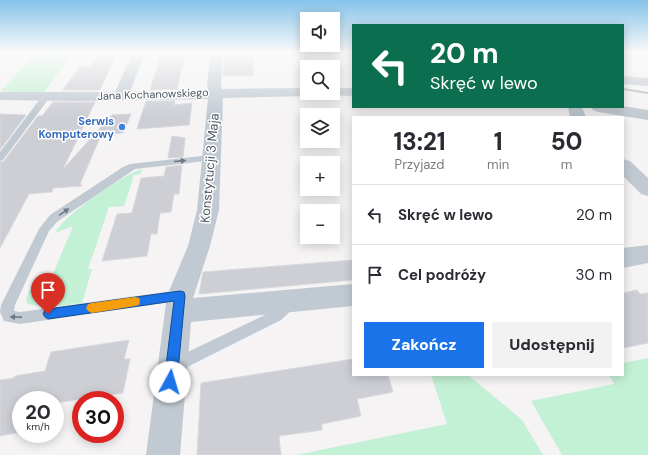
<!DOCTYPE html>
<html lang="pl">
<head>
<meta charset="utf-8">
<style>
  :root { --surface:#fff; --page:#f2f2f3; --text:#2b2b33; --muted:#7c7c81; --line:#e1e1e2; --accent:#1a73e8 }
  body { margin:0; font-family:"DM Sans",sans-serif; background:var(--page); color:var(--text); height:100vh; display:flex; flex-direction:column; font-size:15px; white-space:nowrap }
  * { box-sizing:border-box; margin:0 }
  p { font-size:13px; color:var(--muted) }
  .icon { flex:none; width:22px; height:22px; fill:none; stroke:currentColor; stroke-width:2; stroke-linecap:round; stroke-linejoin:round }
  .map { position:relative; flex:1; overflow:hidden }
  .sheet { position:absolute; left:352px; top:116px; width:272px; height:260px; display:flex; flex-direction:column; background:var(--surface); border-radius:0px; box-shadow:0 2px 10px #0003 }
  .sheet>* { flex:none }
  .top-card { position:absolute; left:352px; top:24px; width:272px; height:84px; border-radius:0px; box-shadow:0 2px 10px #0003; background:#0b6e4f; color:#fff; overflow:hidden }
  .buttons { position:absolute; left:300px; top:12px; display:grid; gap:8px }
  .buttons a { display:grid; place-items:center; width:40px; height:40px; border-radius:0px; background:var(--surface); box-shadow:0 2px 10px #0003; font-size:20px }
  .speed { position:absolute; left:12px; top:391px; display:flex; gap:8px; font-size:20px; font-weight:700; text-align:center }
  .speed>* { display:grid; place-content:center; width:52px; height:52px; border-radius:50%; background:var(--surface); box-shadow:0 2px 10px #0003; line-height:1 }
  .speed small { font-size:10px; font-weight:400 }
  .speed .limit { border:6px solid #d22; background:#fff; color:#111 }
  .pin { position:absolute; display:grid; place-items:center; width:34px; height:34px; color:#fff; margin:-41px -17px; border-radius:50% 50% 50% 0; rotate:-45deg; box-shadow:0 0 4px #0007 }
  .pin .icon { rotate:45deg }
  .me { position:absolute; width:44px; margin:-22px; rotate:6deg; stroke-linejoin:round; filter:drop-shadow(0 0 3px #0008) }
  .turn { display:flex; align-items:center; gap:14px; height:84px; padding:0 12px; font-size:18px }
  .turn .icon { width:52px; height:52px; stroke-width:2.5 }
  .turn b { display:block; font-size:28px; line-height:34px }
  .eta { display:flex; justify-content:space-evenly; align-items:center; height:68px; text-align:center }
  .eta b { font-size:24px; font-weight:800; line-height:28px }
  .button { display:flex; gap:8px; margin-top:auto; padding:8px 12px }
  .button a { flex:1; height:46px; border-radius:0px; background:var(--accent); color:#fff; font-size:16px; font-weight:800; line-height:46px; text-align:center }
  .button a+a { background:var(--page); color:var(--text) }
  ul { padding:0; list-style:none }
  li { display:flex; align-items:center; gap:12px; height:60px; padding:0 12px; border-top:1px solid var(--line) }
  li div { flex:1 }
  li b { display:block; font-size:15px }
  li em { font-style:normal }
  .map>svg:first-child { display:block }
</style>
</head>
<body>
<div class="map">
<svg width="648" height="455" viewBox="0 0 648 455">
  <rect width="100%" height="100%" fill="#f5f3f3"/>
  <g fill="#c3f1d5">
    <path d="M35,52H73L43,94L1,91Z"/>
    <path d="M142,169L141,174L134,175L124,206L109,207L88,269H92L82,303C64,305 46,309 28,304L26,299L29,291L50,281L73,226L55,233C64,215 123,175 142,169Z"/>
    <path d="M648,358V455H562L531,401L614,384L609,375H623V363Z"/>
    <path d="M431,375H468L522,420L543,455H296L447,424Z"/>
  </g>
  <g fill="#cdcfd5" stroke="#d7d9de">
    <path d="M99,52H117L100,90H63L80,67L91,66Z"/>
    <path d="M162,52H185L177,89L150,90Z"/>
    <path d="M226,52H253V75L223,76Z"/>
    <path d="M146,101H175L174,105L192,103L189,125L137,129Z"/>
    <path d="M53,102H95L63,169L112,115L131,114L123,133L101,135L80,184L82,186L53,188L52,192L29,194L0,248V162L4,161L38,116H42Z"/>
    <path d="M0,114L26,115L0,150Z"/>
    <path d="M172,136L185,138L183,157L168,158Z"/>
    <path d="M182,165L179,194H174L171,212L160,213L157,234H151L147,256L102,261L117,214L132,213L141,178L164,176L166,167Z"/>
    <path d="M353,260V280L199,294L203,272Z"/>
    <path d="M637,290L640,294L648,293V343L623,348V293Z"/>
    <path d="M129,340L124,359H130L123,393L55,403V400H21V432L0,436V380L14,378L15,376L45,371L51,352Z"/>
    <path d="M353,359V375H388L393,392L357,399L361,416L322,424V430L279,436L281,455H197L201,383Z"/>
  </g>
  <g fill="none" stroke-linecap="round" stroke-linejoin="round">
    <g fill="#c1cad2" fill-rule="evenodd">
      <path d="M43,95H49L50,97L3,160L0,161V152Z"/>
      <path d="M211,155L214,156L216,158L214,160L135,169L58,221L49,231L15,305L14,311L20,312L180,290L185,292L186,296L185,300L20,324L4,321L0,312L1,305L39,229L50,215L123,167L130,164Z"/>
      <path d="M290,297L295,299L297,303L295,307L281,320L179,371L174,373L169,371L167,366L169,361L271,312L285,299Z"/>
    </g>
    <g fill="#c1cad2" fill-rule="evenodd">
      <path d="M133,52H145L130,92L208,90L207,85L211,52H223L221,85L222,89L307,88V93H314L312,95L307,96L223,98L219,210L210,246L193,298L353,284V306L191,322L180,455H146L167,296L188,246L197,210L208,99L77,101L0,100V92H115Z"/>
      <path d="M298,52H310L315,67H307V71L303,70Z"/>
      <path d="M623,76L648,78V86L623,84Z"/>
      <path d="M333,88H353V96L328,95L326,93H333Z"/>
      <path d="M623,106L648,110V120L598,112L593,110L590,107Z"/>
      <path d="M568,107H582L586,117H570Z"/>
      <path d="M623,159L630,161L648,178V196L641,194L623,176Z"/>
      <path d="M648,245V263L623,268V248Z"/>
    </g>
    <path stroke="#b5b8bd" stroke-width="2" d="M623,89L648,93"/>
  </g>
  <defs><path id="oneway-solid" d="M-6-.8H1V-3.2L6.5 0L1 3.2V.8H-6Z"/></defs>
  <g fill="#6e7983">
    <use href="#oneway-solid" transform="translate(180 161) rotate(-5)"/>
    <use href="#oneway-solid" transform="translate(64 212) rotate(-34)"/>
    <use href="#oneway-solid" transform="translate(16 317) rotate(-179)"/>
  </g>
  <linearGradient id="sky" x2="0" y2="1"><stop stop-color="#85c3ea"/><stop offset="0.45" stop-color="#fafafa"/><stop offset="1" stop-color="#fafafa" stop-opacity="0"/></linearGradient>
  <rect width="648" height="116" fill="url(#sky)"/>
  <path fill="#1a73e8" stroke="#114b97" d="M180,291L184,292L185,296L177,382L175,387L170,388L166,387L164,382L174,301L48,319L45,317L43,314L45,310L48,309Z"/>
  <path fill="#f59e0b" d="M135,297L139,298L140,301L139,305L135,306L92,313L88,311L86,308L88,304L92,303Z"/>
  <circle fill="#3f7fe0" stroke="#fff" stroke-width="1.5" cx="122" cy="127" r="4"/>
  <g text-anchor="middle" stroke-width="3" stroke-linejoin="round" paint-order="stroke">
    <g font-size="11" fill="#4a5661" stroke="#fff">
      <text transform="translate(153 94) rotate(-2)" y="4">Jana Kochanowskiego</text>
    </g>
    <g font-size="11" font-weight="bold" fill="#366cbe" stroke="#fff" text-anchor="end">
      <text x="114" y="125">Serwis<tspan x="114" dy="13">Komputerowy</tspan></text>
    </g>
    <g font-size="13" fill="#4a5661" stroke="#fff">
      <text transform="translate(209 168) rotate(-85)" y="5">Konstytucji 3 Maja</text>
    </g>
  </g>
</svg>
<div class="buttons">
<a><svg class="icon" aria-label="sound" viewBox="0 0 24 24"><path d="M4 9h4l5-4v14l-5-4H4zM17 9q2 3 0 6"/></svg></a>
<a><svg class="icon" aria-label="search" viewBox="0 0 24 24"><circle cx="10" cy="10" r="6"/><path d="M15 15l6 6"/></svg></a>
<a><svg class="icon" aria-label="layers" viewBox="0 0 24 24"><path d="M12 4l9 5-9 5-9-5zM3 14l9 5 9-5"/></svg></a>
<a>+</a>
<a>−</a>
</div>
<div class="speed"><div>20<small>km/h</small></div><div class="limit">30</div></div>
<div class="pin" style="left:48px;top:314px;background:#d93025"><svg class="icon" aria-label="arrive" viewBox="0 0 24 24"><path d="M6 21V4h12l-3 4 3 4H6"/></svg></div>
<svg class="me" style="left:170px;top:382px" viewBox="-20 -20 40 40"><circle r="19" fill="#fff"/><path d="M0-13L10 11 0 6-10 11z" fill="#1a73e8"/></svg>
<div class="top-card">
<div class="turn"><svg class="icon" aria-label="left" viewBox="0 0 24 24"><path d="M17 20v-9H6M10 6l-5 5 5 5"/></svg><div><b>20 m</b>Skręć w lewo</div></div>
</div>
<section class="sheet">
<div class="eta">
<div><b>13:21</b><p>Przyjazd</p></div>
<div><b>1</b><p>min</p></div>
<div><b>50</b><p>m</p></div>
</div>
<ul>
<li><svg class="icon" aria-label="left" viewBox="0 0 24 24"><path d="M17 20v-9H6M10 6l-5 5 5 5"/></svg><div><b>Skręć w lewo</b></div><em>20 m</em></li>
<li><svg class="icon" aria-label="arrive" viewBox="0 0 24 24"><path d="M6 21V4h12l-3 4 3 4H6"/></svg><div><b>Cel podróży</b></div><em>30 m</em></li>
</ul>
<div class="button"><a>Zakończ</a><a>Udostępnij</a></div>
</section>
</div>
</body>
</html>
